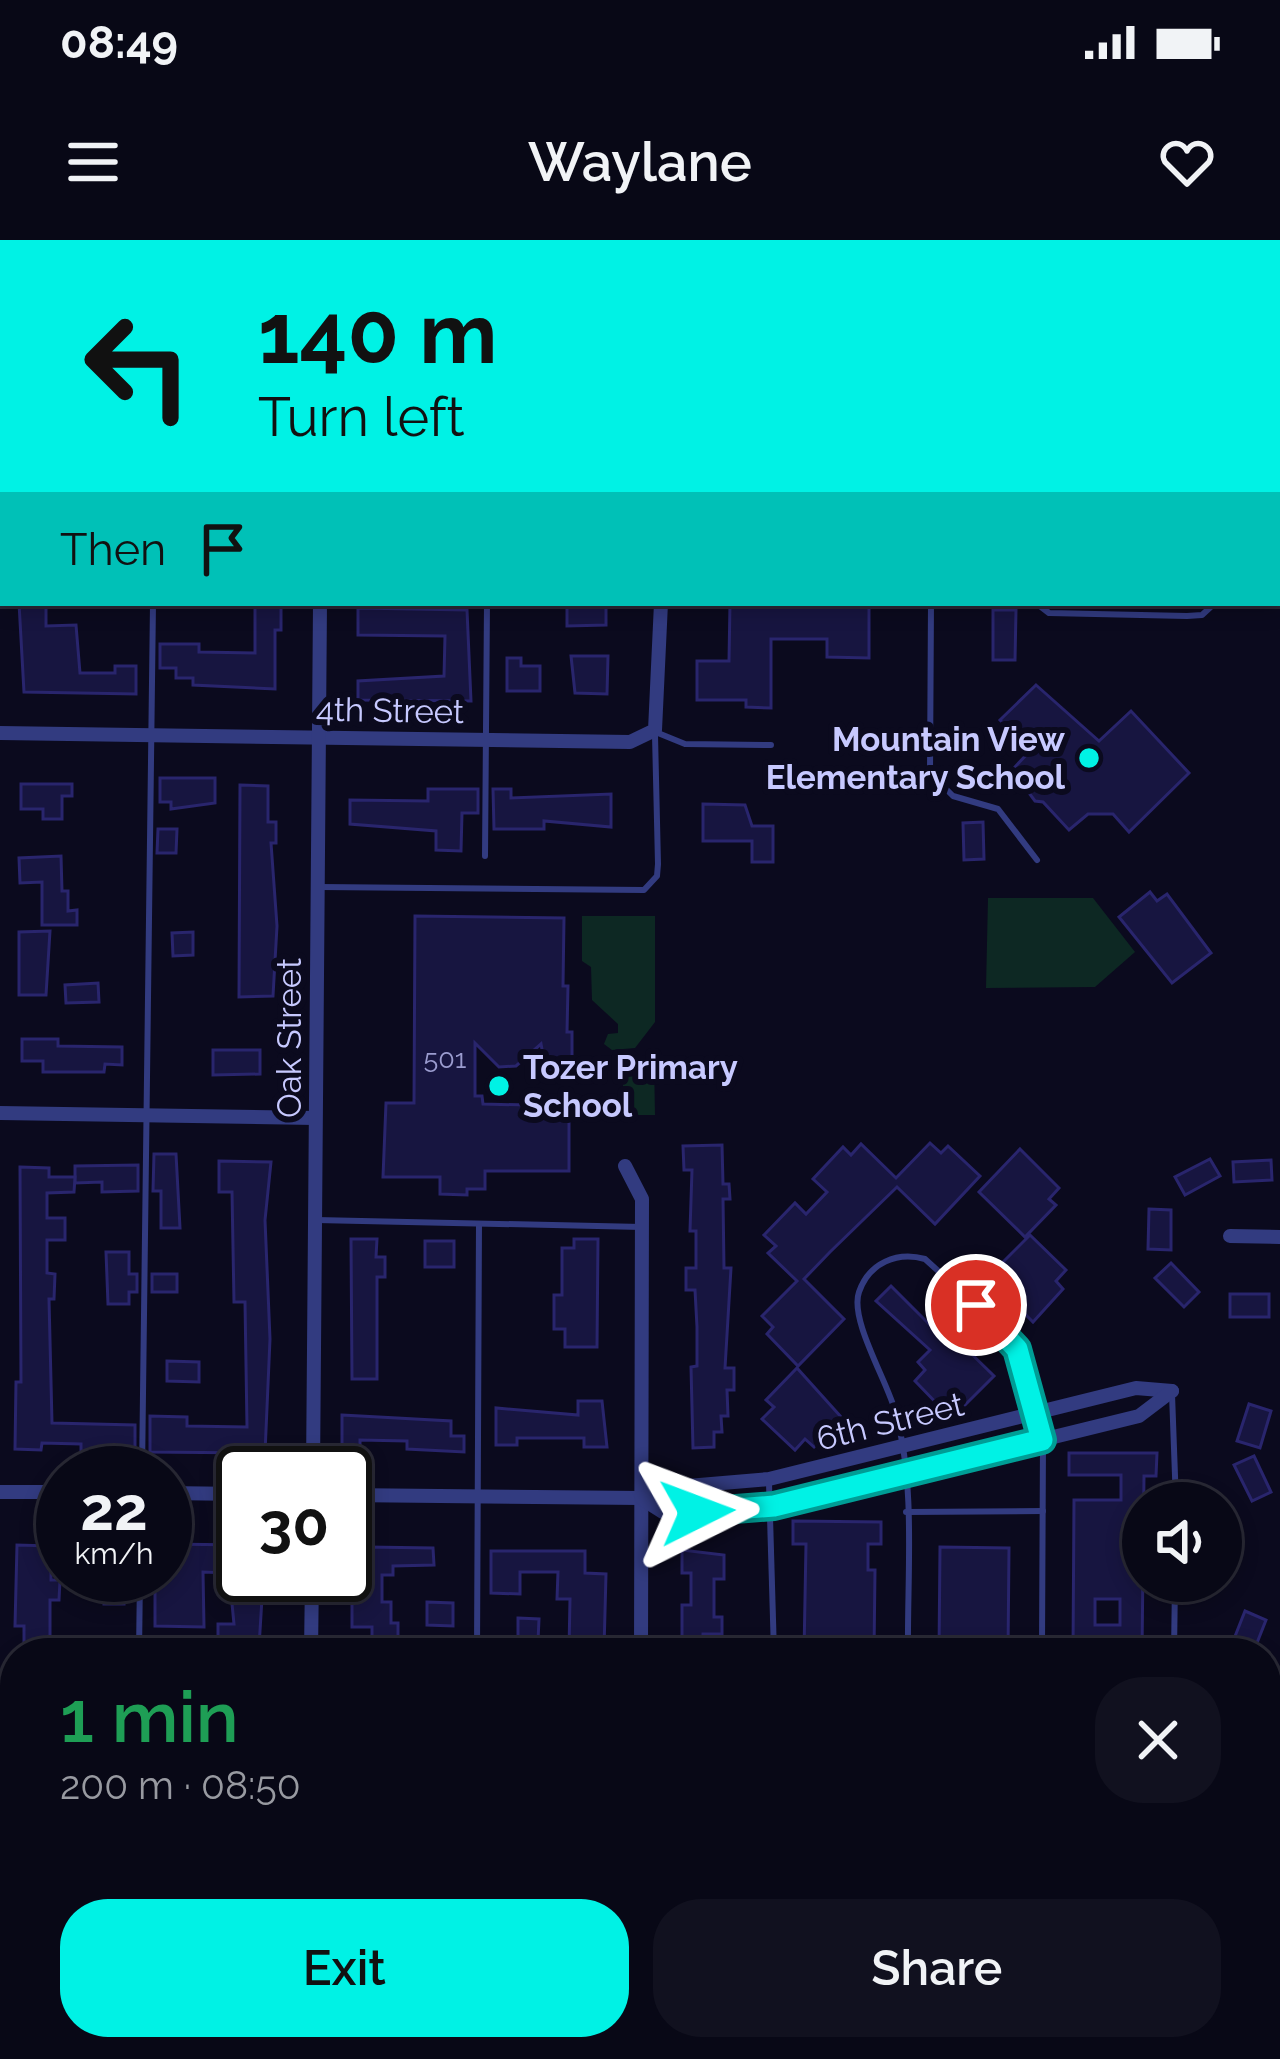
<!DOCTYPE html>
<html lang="en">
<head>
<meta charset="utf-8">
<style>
  :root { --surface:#080816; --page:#11111f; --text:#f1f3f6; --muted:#989aa1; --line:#292935; --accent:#00f2e5 }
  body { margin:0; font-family:Raleway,sans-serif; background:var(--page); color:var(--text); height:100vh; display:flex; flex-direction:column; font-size:45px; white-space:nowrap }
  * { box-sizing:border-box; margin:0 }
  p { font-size:39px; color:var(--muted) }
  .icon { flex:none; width:66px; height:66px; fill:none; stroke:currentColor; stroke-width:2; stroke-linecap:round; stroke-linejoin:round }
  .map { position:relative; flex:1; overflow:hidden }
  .sheet { position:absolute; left:0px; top:1398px; width:1281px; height:423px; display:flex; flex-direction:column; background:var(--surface); border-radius:48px 48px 0 0; box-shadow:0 6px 18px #0003,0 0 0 3px var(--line) }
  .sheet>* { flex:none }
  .hud { position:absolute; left:0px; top:0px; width:1281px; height:366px; box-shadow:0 6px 18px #0003,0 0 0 3px var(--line); background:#00f2e5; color:#111; overflow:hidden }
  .controls { position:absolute; left:1122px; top:1242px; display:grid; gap:24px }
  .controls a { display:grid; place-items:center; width:120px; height:120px; border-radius:50%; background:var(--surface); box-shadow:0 6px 18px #0003,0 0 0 3px var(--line); font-size:60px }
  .speed { position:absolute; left:36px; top:1206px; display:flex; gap:24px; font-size:60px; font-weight:700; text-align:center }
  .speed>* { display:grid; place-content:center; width:156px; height:156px; border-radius:50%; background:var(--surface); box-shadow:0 6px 18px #0003,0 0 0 3px var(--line); line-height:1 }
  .speed small { font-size:30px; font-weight:400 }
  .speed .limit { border:6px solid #111; border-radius:18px; background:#fff; color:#111 }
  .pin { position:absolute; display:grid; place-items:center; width:102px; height:102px; color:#fff; margin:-51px; border:6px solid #fff; border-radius:50%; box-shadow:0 3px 12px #0007 }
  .me { position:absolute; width:132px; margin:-66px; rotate:87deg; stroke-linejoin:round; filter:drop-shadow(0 0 9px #0008) }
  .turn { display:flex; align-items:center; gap:42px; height:252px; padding:0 60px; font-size:54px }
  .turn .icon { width:156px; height:156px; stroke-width:2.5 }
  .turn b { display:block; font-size:84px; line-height:102px }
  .then { display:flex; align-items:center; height:114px; padding:0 60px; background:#0003; gap:24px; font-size:45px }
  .round { display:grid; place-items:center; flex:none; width:126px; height:126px; border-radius:48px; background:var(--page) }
  .headline { display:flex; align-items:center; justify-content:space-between; height:204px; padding:0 60px }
  h1 { font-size:72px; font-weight:600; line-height:90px; color:#1e9e55 }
  .action { display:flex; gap:24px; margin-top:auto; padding:24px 60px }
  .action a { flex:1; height:138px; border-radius:48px; background:var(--accent); color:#111; font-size:48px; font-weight:600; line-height:138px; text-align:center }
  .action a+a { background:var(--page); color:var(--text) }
  .status { display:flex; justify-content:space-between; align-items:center; height:84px; padding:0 60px; background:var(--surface); direction:ltr }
  .status svg { height:33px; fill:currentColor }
  header { display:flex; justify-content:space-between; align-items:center; height:156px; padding:0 60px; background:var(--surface); font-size:54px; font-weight:600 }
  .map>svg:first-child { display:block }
</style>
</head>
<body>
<div class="status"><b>08:49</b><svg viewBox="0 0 49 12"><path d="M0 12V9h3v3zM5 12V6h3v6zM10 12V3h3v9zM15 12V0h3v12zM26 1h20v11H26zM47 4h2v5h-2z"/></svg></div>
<header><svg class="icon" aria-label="menu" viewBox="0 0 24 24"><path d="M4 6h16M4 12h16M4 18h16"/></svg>Waylane<svg class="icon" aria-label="heart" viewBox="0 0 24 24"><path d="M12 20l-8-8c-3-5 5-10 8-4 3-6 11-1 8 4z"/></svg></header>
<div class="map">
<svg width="1280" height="1819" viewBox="0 0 1280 1819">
  <rect width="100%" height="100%" fill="#0b0a1e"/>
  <g fill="#0d2823">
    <path d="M988,658H1093L1135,712L1095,747L986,748Z"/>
    <path d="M582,676H655V782L635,808L612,810L604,804L608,794L618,793V784L592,760L591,727L582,721Z"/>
    <path d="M623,822H654L655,875H623Z"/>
  </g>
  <g fill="#171540" stroke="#29256d" stroke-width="3" fill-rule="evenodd">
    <path d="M19,363H46V386L76,385L80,433H115V426H136V454L24,452Z"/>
    <path d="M255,363H281V390H275V449L193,445V438H176V428H160V404H199V412L255,413Z"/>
    <path d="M567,363H606V385L567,386Z"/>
    <path d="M730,363H869V418L827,417V399H771V468L746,467V460H697V421H729Z"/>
    <path d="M358,368L467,370L471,461L358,460V441L444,436L445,396L358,395Z"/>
    <path d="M993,370H1016L1015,420H993Z"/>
    <path d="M571,416H608L607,454L575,453Z"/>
    <path d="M507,418H521V426H540V451H507Z"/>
    <path d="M1036,445L1099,501L1131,471L1189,533L1129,592L1113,574H1088L1069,590L1043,562L1035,561L1012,530L1030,511L1000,480Z"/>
    <path d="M160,538H215V563L171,569V562H160Z"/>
    <path d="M21,544H72V556H62V579H43V569H21Z"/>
    <path d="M240,545L268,546V582H276V603H271L277,686L273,756L239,757Z"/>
    <path d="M428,549H478V573H462L461,611L436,610V591L350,584V560L428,561Z"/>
    <path d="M493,549H511V558L611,554V587L544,581V589H494Z"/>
    <path d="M703,564L745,565L752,586H773V622H752V601H703Z"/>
    <path d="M983,582L984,619L964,620L963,583Z"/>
    <path d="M158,589H177L176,613H157Z"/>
    <path d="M61,616L62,651H68V671L77,670V685H42V642L20,643L19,618Z"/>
    <path d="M1150,652L1157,661L1167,654L1211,713L1172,743L1119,677Z"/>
    <path d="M415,676L564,678L563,746H568L567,792H572V837H547L541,804L516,826L499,827L475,803V856H482L483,864L569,866V931H485V949H467V955L440,954V937H383L386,863H414Z"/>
    <path d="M50,691L46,755H19V692Z"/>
    <path d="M193,692V715L173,716L172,693Z"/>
    <path d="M98,743L99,762L66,763L65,745Z"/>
    <path d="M22,799H58V806L122,807V825L105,824L104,832H43V821H22Z"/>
    <path d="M213,810H260V834L213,835Z"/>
    <path d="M930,903L941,913L948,906L980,936L935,984L897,947L830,1012L804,1039L844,1079L798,1126L767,1094L773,1087L762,1076L797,1041L768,1013L776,1006L764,995L795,963L806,974L827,952L813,939L843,907L851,915L861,904L896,938Z"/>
    <path d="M722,905L723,944H729L730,959H723L724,1028H731L725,1128H734V1150H727L728,1176H721L722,1192H714V1207L693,1208L691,1127L697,1126V1087L695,1050H686V1028H696V991H690L692,930H684L683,906Z"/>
    <path d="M1020,909L1059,948L1049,959L1056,965L1025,997L979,952Z"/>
    <path d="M154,914H176L180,988H161V951H153Z"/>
    <path d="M1210,919L1220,936L1185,955L1175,937Z"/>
    <path d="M1271,920L1272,940L1234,942L1233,922Z"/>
    <path d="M219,921L271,922L265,980L270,1099L265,1213L150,1212V1176L187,1177V1186L247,1187L245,1062H234L232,952H219Z"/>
    <path d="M138,925V951L102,952V942L75,943V926Z"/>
    <path d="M20,927L49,928V937H75L74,952L47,953V978H65V1000H47V1033L55,1034L54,1059H49L52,1183L135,1185V1208L81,1213V1204L42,1203L41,1210L15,1209L16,1142H21Z"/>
    <path d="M1149,969L1171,970V1010L1148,1009Z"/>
    <path d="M1030,995L1066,1030L1056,1041L1063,1049L1033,1082L988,1037Z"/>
    <path d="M351,999H377L376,1017H385V1037H377V1139H352Z"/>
    <path d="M574,999H598L597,1107H565V1089H554V1055H562V1008H574Z"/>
    <rect x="425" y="1001" width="29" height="26"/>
    <path d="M106,1012H129V1034H137V1052H129V1064H108Z"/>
    <path d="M1171,1023L1199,1052L1184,1067L1155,1038Z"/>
    <rect x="152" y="1034" width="25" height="18"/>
    <path d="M891,1046L941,1096L947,1090L994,1136L963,1167L957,1161L945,1172L915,1141L925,1130L918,1122L930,1110L876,1061Z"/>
    <rect x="1230" y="1054" width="39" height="23"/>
    <path d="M167,1121L199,1122V1142L167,1141Z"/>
    <path d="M797,1128L842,1178L814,1207L805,1199L795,1210L762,1179L774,1167L766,1160Z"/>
    <path d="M578,1161H602L607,1207H584V1198H517V1205H496V1168L578,1175Z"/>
    <path d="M1249,1164L1271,1171L1260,1208L1237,1201Z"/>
    <path d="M342,1175L451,1181V1196H464V1212L407,1209V1201L360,1200V1208H342Z"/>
    <path d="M1069,1213H1157L1156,1236H1144L1142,1413H1073L1074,1260H1121V1235H1069ZM1095,1359H1120V1385H1095Z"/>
    <path d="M1254,1216L1271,1252L1252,1261L1234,1225Z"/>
    <path d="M793,1281L881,1282V1304H868V1330H875L874,1413H804L806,1304H793Z"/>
    <path d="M51,1296H63V1314H51V1340H60L59,1360H50V1405H24V1386H15L17,1305L51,1306Z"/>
    <path d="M165,1304L243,1305V1341L263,1342L259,1407L218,1408V1384H234L229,1333L203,1332L204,1387L155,1386V1343H165Z"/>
    <path d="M367,1307L433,1308L434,1325L393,1326V1335H382V1362H391V1383H398V1413H372V1387H352V1345H367Z"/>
    <path d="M940,1307L1009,1308L1008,1413H939Z"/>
    <path d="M682,1310L724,1315V1339H714V1377H722V1394H703L702,1413H682V1365H691V1333H682Z"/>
    <path d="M491,1311H585V1333L606,1334L604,1409H569L570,1359H557L558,1332H520V1354L491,1353Z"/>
    <rect x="104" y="1342" width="20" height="22"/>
    <path d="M427,1362L453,1363V1386L427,1385Z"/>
    <path d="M1245,1371L1266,1380L1253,1413L1230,1409Z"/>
    <path d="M518,1378L539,1379L538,1401H518Z"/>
    <path d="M0,1797L15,1799V1806H33L32,1819H0Z"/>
    <path d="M575,1806H617L616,1819H574Z"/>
    <rect x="1057" y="1806" width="55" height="13"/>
  </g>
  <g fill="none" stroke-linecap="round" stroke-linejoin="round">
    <g stroke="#323b80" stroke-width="6">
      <path d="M771,0L773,3"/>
      <path d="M157,3V0"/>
      <path d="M491,3V0"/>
      <path d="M931,363L930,533L953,556L998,569L1037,620"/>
      <path d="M1036,363L1049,373L1187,376L1202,375L1215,363"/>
      <path d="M658,493L685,504L771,505"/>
      <path d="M485,616L487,363"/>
      <path d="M320,647L644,650L657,636L658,624L655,495"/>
      <path d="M316,980L642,987"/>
      <path d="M1172,1154L1176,1263"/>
      <path d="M142,1233L153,363"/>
      <path d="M769,1243L774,1413"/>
      <path d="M906,1272L1043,1271"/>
      <path d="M139,1413L140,1335"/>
      <path d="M477,1413L479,984"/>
      <path d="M908,1413C907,1336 916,1248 896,1174C889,1144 849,1080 859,1052C869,1023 897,1011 925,1019L1001,1088L1017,1109L1028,1146L1043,1200L1042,1406"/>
      <path d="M1174,1413L1175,1341"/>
      <path d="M1266,1786H1280"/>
    </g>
    <g stroke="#323b80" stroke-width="14">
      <path d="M324,3V0"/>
      <path d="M665,3V0"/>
      <path d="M1013,3V0"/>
      <path d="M1227,3V0"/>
      <path d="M0,114H3"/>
      <path d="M1278,129H1280"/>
      <path d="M0,493L630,502L655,490L661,363"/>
      <path d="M0,873L315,878"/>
      <path d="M625,926L642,959L641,1413"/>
      <path d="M1230,996L1280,997"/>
      <path d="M313,1233L320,363"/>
      <path d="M0,1252H63"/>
      <path d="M165,1253L243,1254"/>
      <path d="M345,1255L641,1258L664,1248L769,1239L1136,1148L1172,1151"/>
      <path d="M641,1258L663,1272L774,1266L1139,1176L1172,1151"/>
      <path d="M311,1413L312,1335"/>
      <path d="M318,1806L319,1819"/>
      <path d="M762,1806V1819"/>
      <path d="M524,1819V1806"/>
    </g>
    <g stroke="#323b80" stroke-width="16">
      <path d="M1269,1587L1280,1780"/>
      <path d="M0,1607H15"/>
    </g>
  </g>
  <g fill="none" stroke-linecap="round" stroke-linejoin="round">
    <defs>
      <path id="route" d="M697,1272L774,1266L1042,1200L1017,1109L976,1065"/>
    </defs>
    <use href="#route" stroke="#009d95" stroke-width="30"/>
    <use href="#route" stroke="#00f2e5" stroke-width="21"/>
  </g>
  <g fill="#00f2e5" stroke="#0b0a1e" stroke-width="4.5">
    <circle cx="1089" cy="518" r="12"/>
    <circle cx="499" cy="846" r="12"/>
  </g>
  <g text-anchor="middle" stroke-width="12" stroke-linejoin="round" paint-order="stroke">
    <g font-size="27" fill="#9b9ccf">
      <text x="445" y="828">501</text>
    </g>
    <g font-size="33" fill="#c7c9ff" stroke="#0b0a1e">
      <text transform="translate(390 470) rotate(1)" y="12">4th Street</text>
      <text transform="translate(289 798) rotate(-90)" y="12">Oak Street</text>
      <text transform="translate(890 1181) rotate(-14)" y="12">6th Street</text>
    </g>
    <g font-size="33" font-weight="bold" fill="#c7c9ff" stroke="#0b0a1e" text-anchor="end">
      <text x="1065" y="511">Mountain View<tspan x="1065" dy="38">Elementary School</tspan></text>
      <text x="523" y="839" text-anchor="start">Tozer Primary<tspan x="523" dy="38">School</tspan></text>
    </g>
  </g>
</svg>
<div class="controls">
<a><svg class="icon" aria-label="sound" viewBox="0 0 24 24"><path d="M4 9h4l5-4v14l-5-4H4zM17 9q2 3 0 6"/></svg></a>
</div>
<div class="speed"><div>22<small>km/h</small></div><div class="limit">30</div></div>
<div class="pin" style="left:976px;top:1065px;background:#d93025"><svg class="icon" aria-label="arrive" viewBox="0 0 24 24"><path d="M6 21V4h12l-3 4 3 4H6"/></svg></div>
<svg class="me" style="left:697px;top:1272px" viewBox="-20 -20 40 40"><path d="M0-17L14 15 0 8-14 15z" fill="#00f2e5" stroke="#fff" stroke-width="4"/></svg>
<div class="hud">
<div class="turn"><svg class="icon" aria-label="left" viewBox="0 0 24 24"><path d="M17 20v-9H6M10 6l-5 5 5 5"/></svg><div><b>140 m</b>Turn left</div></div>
<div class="then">Then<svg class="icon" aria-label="arrive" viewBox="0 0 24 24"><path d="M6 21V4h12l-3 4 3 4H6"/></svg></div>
</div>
<section class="sheet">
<div class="headline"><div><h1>1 min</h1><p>200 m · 08:50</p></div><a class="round"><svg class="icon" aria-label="close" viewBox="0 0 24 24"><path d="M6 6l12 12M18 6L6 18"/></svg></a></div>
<div class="action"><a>Exit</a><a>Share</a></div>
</section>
</div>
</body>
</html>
